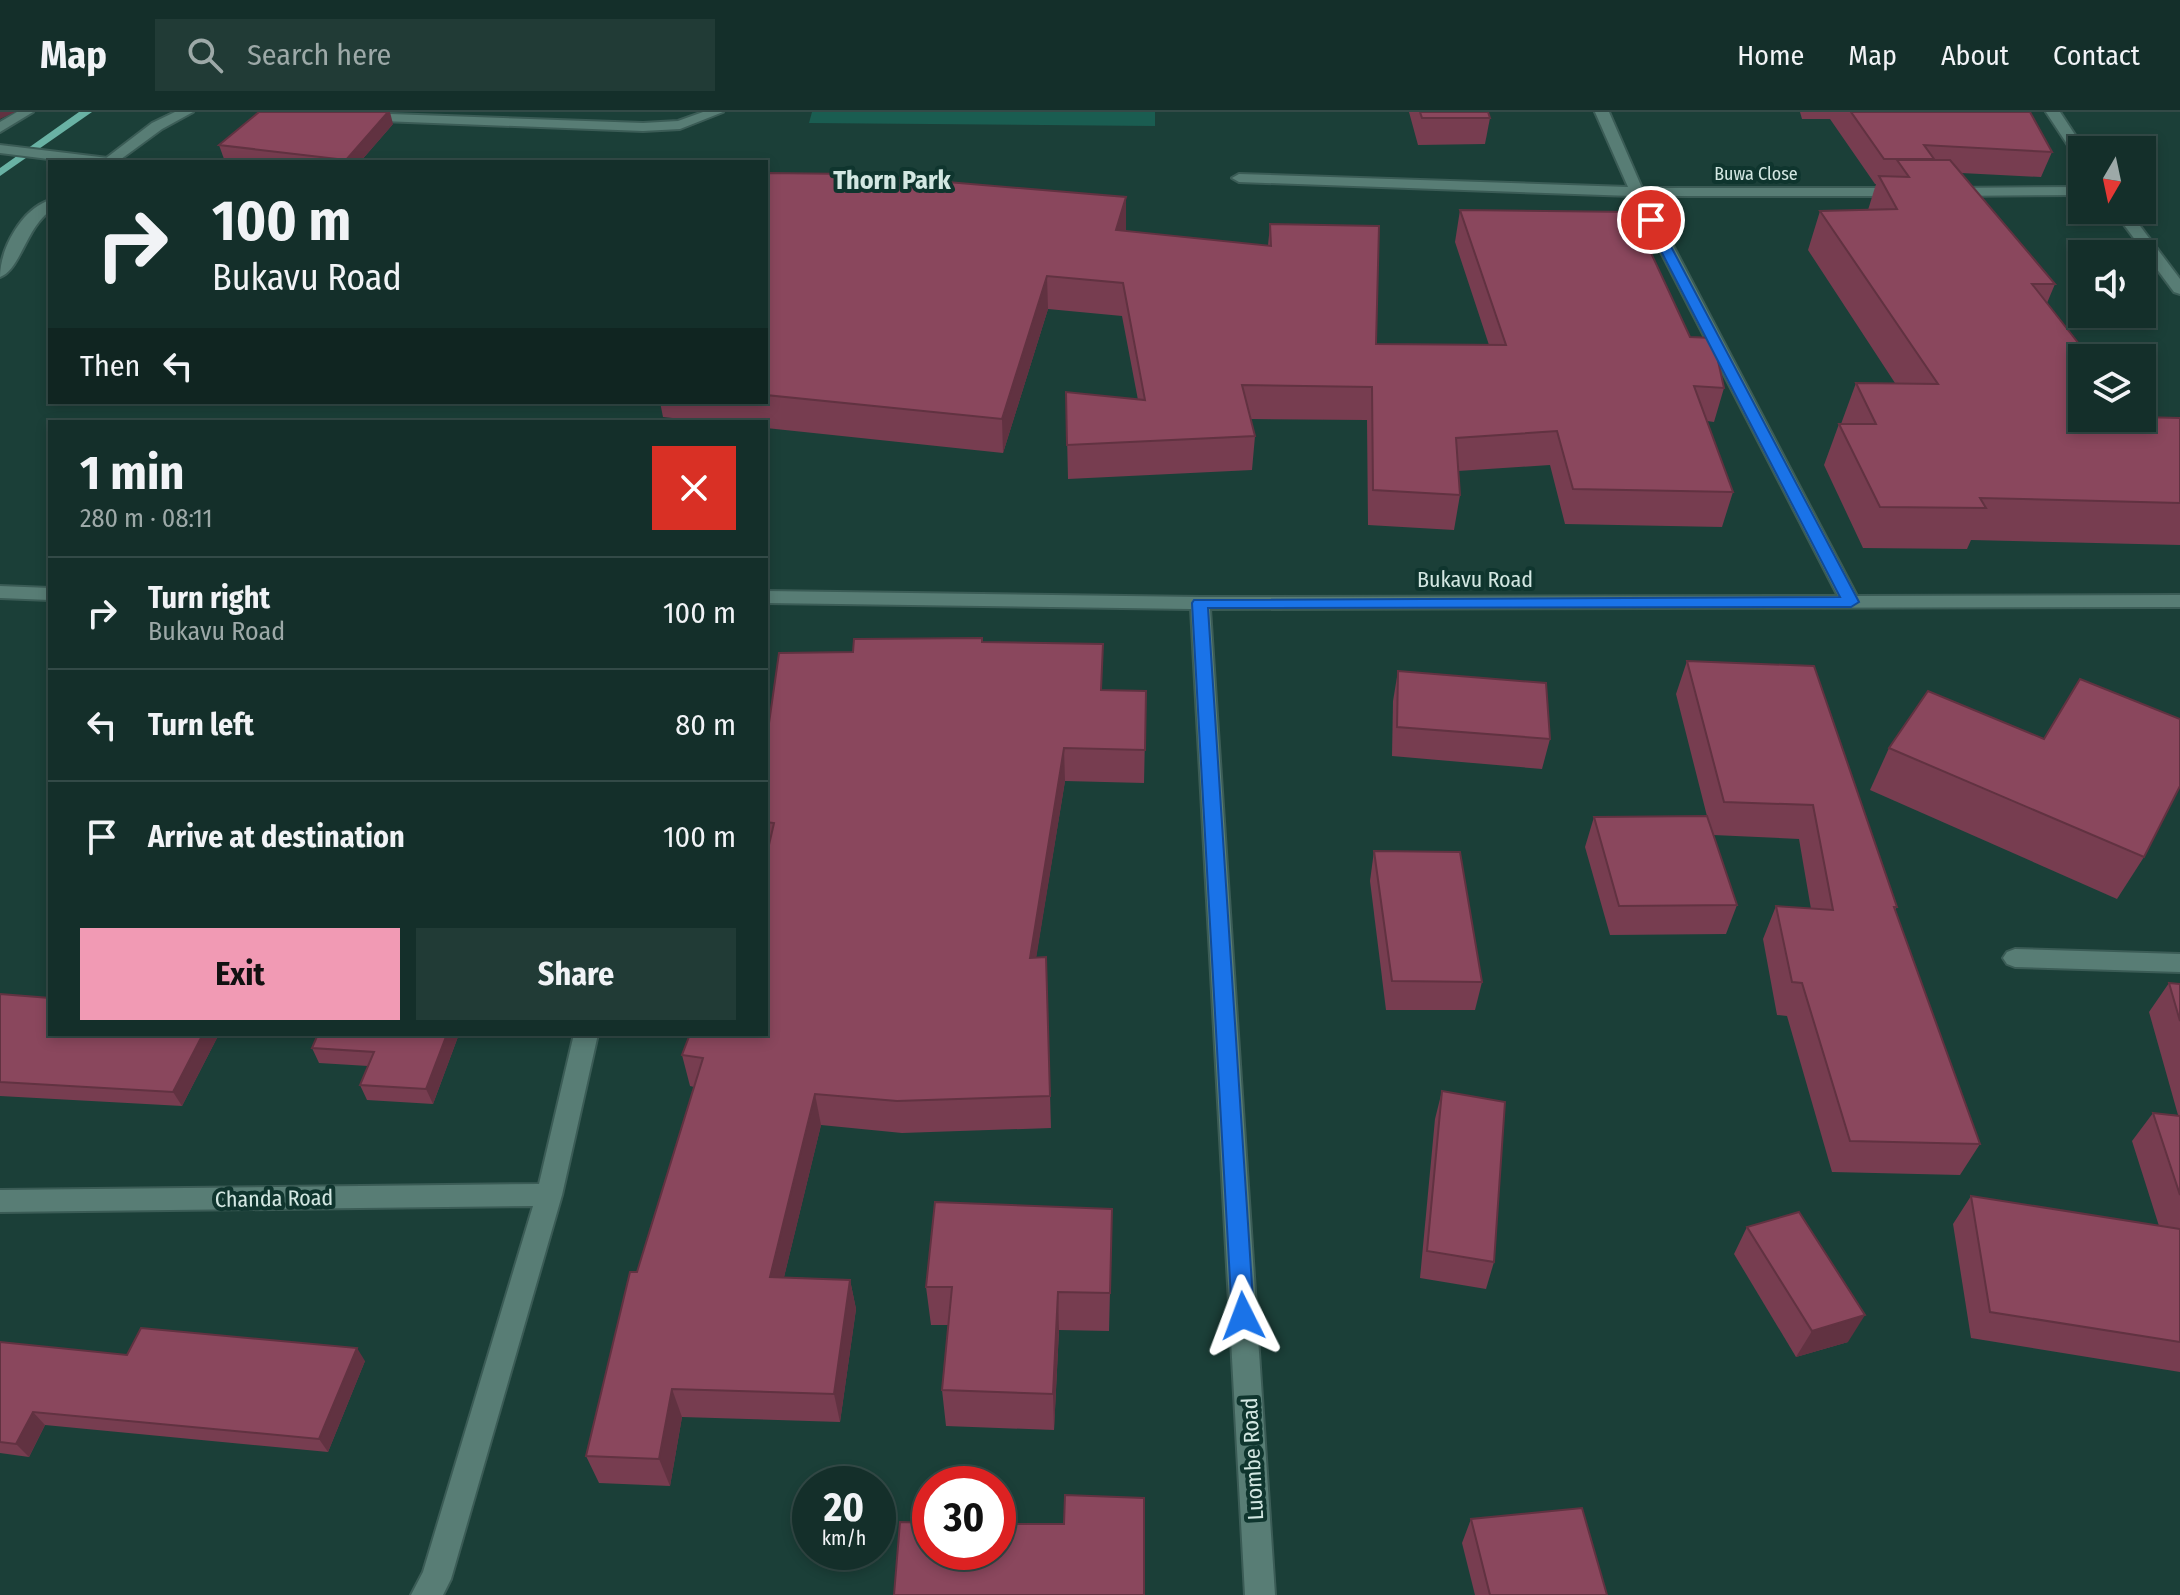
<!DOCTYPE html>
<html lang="en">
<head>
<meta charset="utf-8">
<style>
  :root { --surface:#142f2a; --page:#213b36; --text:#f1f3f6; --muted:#9da9a8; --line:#334a47; --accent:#f19ab4 }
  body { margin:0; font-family:"Fira Sans Condensed",sans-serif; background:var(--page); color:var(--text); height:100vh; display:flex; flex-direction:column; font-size:30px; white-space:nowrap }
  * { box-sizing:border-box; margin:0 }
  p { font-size:26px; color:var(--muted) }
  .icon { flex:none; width:44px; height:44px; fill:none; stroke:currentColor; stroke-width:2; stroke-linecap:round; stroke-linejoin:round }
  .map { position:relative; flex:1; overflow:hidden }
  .panel { position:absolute; left:48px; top:308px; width:720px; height:616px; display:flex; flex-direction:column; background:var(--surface); border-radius:0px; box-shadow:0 4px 12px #0003,0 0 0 2px var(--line) }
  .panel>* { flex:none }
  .hud { position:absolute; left:48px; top:48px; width:720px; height:244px; border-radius:0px; box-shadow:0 4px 12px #0003,0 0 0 2px var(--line); background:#142f2a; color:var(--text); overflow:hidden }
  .needle { width:52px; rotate:189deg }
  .fabs { position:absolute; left:2068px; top:24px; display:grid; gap:16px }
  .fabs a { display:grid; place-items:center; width:88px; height:88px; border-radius:0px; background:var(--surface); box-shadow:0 4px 12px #0003,0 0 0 2px var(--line); font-size:40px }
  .speed { position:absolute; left:792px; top:1354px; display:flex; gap:16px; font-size:40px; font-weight:700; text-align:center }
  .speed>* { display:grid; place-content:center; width:104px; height:104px; border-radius:50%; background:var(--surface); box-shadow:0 4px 12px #0003,0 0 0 2px var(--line); line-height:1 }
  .speed small { font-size:20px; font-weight:400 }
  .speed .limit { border:12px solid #d22; background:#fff; color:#111 }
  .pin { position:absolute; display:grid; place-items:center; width:68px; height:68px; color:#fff; margin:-34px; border:4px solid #fff; border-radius:50%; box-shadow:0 2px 8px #0007 }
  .me { position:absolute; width:88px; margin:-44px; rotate:357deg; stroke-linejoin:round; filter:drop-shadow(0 0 6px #0008) }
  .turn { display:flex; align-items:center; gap:28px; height:168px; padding:0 32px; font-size:36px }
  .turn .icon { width:104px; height:104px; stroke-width:2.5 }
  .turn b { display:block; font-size:56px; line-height:68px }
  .then { display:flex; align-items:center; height:76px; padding:0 32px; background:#0003; gap:16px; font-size:30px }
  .round { display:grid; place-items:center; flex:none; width:84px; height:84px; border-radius:0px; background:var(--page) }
  .overview { display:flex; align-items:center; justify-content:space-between; height:136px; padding:0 32px }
  h1 { font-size:48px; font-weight:700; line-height:60px }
  .button { display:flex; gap:16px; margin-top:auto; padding:16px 32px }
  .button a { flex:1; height:92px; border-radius:0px; background:var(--accent); color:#111; font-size:32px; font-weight:700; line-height:92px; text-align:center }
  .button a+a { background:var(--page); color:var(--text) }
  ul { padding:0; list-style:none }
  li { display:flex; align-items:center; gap:24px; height:112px; padding:0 32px; border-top:2px solid var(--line) }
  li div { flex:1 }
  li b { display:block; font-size:30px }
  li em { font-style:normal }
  header { display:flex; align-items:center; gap:48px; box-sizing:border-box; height:112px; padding:0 40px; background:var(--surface); border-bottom:2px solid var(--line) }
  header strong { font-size:38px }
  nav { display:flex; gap:44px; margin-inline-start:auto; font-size:28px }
  .search { width:560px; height:72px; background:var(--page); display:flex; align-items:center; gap:20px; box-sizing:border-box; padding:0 28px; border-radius:0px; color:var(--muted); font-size:30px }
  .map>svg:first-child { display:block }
</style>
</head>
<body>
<header>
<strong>Map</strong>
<div class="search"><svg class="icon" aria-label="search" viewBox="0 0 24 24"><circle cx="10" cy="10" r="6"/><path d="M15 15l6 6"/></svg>Search here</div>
<nav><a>Home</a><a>Map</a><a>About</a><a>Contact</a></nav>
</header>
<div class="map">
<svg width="2180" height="1483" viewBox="0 0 2180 1483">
  <rect width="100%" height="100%" fill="#1b3f38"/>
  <path fill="#1a5d51" d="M812,0H1155V14L809,11Z"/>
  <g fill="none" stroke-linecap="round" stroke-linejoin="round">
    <path fill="#69b2a4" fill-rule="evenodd" d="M79,0H92L0,64V56Z"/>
    <defs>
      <g id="service">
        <path d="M17,0H33L0,20V10Z"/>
        <path d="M0,33L108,46L115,50H73L0,41Z"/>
        <path d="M2015,837L2180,842V860L2015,855L2007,852L2003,846L2007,840Z"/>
      </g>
      <g id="minor">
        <path d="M175,0H193L162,17L117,50H101L152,11Z"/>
        <path d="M334,0L643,11L678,9L703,0H723L680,17L643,19L382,9L341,4Z"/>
        <path d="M1595,0H1609L1642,76H1901L1908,80L1901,84H1647L1857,484L2180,483V495L1210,497L1275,1483H1245L1191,497L766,491V479L1200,485L1838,484L1632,84L1239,70L1232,66L1239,62L1628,75Z"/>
        <path d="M2046,0H2060L2085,38H2082V48L2077,47Z"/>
        <path d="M2082,75V83L1947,84L1940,80L1947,76Z"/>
        <path d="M50,88V99C26,116 20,158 0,165C0,136 22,97 50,88Z"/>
        <path d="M2113,98H2128L2180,167V182L2174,180Z"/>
        <path d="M0,474L50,476V488L0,486Z"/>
        <path d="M574,922H598L562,1083L451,1467L443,1483H411L423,1460L533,1094L0,1100V1078L539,1072Z"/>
      </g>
    </defs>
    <use href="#service" stroke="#3b5c56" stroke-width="4"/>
    <use href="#minor" stroke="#3b5c56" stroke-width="4"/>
    <use href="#service" fill="#587d75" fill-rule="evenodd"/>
    <use href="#minor" fill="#587d75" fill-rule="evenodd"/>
  </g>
  <g fill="#773d50">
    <path d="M1409,0H1488L1490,6L1485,32L1418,33Z"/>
    <path d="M1800,0H2030L2052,40L2041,65L1961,61L2055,172L2047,191L2082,306H2180V433L1971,428L1967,437L1863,436L1824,353L1839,312H1841L1856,271H1895L1808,138L1820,99L1868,98L1876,72H1875L1830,7H1802Z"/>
    <path d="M393,12L360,50H252L224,47L219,33Z"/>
    <path d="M766,63L1126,117L1125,119L1268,134L1270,112L1376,232L1489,233L1455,130L1460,98L1690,225L1724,276L1714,310L1707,309L1733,380L1722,415L1565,412L1550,353L1458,359L1460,383L1454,418L1368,413L1367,308L1250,307L1255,324L1252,358L1068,367L1066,280L1138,288L1122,204L1048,197L1003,341L766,316V310H710L663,305L660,290H766Z"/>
    <path d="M982,530L1102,578L1146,579L1144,671L1065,669L1036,845H1046L1051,1016L902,1021L821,1013L784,1165L850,1168L856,1197L840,1310L682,1305L670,1374L599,1371L586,1344L637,1160L694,975L690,974L682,943L766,922V632L853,540Z"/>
    <path d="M1687,549L1814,554L1897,795L1895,798L1980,1032L1960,1063L1832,1060L1787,904L1777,903L1763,827L1776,794L1811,797L1799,727L1713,723L1737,793L1726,822L1610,823L1585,735L1594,705L1709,712L1676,582Z"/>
    <path d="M1398,559L1550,627L1542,657L1392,644L1393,589Z"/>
    <path d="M1889,636L2144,745L2117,787L1870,678Z"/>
    <path d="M1374,739L1482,870L1475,898H1386L1370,769Z"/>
    <path d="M2169,871L2180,872V1260L1971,1226L1953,1112L1971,1084L2159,1114L2132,1029L2153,1001L2178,1003L2149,900Z"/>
    <path d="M0,882L219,922L182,994L0,984Z"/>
    <path d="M459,922L433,992L367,988L360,973L368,954L319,951L312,936Z"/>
    <path d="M1442,979L1494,1150L1486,1177L1420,1166L1435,1007Z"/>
    <path d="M1112,1097L1109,1219L1059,1218L1054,1318L946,1314L942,1278L948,1213H931L926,1175Z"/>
    <path d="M1747,1115L1848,1230L1796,1245L1734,1142Z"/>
    <path d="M0,1230L127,1243L365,1249L328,1340L45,1313L29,1345L0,1341Z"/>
    <path d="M1471,1407L1607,1483H1475L1462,1431Z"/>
  </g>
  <g fill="#613241">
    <path d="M0,0H15L0,7Z"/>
    <path d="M388,0H390L393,12L360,50H346V48Z"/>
    <path d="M1126,85V117L1115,150L1116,118Z"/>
    <path d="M1047,164L1048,197L1003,341L1002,307Z"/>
    <path d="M1064,636L1065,669L1031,878L1030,846Z"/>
    <path d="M203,922H219L182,994L173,980Z"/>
    <path d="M447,922H459L433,992L426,977Z"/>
    <path d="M815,982L821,1013L777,1194L770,1165Z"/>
    <path d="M850,1168L856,1197L840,1310L834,1282Z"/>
    <path d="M1058,1180L1059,1218L1054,1318L1053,1282Z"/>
    <path d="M1865,1203L1848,1230L1796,1245L1812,1219Z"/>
    <path d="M357,1236L365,1249L328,1340L319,1327Z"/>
    <path d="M672,1277L682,1305L670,1374L659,1347Z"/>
    <path d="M33,1300L45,1313L29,1345L16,1332Z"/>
  </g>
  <g fill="#8a475d" stroke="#613241" stroke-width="2">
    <path d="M259,0H388L346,48L219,33Z"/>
    <path d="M1420,0H1488L1490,6H1422Z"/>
    <path d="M1851,0H2030L2052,40L1924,33L1934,47H1884Z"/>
    <path d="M1897,48H1950L2055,172H2032L2090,246H2082V306H2142V305L2180,306V391L1980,386L1986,396L1880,395L1839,312H1876L1856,271L1938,272L1820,99L1897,97L1879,64L1909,65Z"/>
    <path d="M767,61L853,62L1126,85L1116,118L1271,134L1270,112L1379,114L1376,232L1506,233L1460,98L1632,100L1690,225L1713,226L1724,276L1694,274L1733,380L1573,377L1557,319L1456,326L1460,383L1373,378L1372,275L1242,273L1255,324L1067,333L1066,280L1145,288L1123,171L1047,164L1002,307L766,283Z"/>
    <path d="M982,526V530L1103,532L1101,578L1146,579L1145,638L1064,636L1030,846L1046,845L1050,984L897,989L815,982L770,1165L850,1168L834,1282L672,1277L659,1347L586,1344L630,1160H637L703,946L682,943L690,922H766V746L774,711L766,710V632L779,541L853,540L854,527Z"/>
    <path d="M1687,549L1814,554L1897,795H1894L1980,1032L1850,1029L1802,871L1792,870L1776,794L1833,798L1813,693L1724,690Z"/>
    <path d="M1398,559L1546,571L1550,627L1397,615Z"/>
    <path d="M2080,567L2180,607V674L2144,745L1889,636L1928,579L2044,627Z"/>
    <path d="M1707,704L1737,793L1619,794L1594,705Z"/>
    <path d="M1374,739L1460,740L1482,870L1392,869Z"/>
    <path d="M2169,871L2180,872V909Z"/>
    <path d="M0,882L50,886V922H203L173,980L0,970Z"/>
    <path d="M318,922H447L426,977L360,973L374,940L312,936Z"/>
    <path d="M1442,979L1505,990L1494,1150L1427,1139Z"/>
    <path d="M2153,1001L2180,1004V1083Z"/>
    <path d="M1971,1084L2180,1117V1230L1990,1200Z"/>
    <path d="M935,1090L1112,1097L1110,1181L1058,1180L1053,1282L942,1278L952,1175H926Z"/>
    <path d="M1799,1100L1865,1203L1812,1219L1747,1115Z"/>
    <path d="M141,1216L357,1236L319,1327L33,1300L16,1332L0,1330V1230L127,1243Z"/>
    <path d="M1065,1383L1144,1386V1483H894L900,1410L930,1411V1440H998V1412H1064Z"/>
    <path d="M1582,1396L1607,1483H1490L1471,1407Z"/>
  </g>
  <path fill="#1a73e8" stroke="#114b97" stroke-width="2" d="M1647,105L1657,108L1859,490L1851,495L1208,496L1254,1204L1251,1211L1243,1214L1235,1211L1232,1204L1192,491L1194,488L1840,485L1645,108Z"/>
  <g text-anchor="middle" stroke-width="8" stroke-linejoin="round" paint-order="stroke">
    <g font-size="18" fill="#d3e7e2" stroke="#0f352e">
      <text x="1756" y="68">Buwa Close</text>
    </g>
    <g font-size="22" fill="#d3e7e2" stroke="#0f352e">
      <text x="1475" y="475">Bukavu Road</text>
      <text transform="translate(274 1086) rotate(-1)" y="8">Chanda Road</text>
      <text transform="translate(1252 1347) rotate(-93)" y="8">Luombe Road</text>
    </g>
    <g font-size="26" font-weight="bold" fill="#d3e7e2" stroke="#0f352e">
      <text x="892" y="77">Thorn Park</text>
    </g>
  </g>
</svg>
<div class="fabs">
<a><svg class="needle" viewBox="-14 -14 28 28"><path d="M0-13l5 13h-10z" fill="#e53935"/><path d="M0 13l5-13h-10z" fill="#9da9a8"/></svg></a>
<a><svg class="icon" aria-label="sound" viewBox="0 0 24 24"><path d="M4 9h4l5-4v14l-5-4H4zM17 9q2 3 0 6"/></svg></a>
<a><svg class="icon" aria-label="layers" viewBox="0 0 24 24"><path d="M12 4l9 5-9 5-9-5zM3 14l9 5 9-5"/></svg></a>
</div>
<div class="speed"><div>20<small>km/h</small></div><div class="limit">30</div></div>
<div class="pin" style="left:1651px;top:108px;background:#d93025"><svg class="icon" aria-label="arrive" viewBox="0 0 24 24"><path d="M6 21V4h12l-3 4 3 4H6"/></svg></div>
<svg class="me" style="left:1243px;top:1204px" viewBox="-20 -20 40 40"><path d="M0-17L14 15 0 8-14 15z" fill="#1a73e8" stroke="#fff" stroke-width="4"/></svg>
<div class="hud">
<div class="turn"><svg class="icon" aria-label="right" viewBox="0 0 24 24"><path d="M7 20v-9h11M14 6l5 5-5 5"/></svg><div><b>100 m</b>Bukavu Road</div></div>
<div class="then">Then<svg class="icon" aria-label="left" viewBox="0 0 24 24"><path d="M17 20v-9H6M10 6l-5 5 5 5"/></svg></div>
</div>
<section class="panel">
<div class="overview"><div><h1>1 min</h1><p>280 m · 08:11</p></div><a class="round" style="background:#d93025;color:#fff"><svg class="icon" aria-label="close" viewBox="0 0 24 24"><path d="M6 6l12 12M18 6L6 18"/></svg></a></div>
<ul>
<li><svg class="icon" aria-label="right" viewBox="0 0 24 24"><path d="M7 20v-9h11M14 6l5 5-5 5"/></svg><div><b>Turn right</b><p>Bukavu Road</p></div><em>100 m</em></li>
<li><svg class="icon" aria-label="left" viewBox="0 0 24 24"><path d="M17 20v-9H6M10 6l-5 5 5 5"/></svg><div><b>Turn left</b></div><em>80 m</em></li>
<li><svg class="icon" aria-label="arrive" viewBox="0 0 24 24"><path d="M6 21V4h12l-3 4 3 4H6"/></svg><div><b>Arrive at destination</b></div><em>100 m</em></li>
</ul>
<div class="button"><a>Exit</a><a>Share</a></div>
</section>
</div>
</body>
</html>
